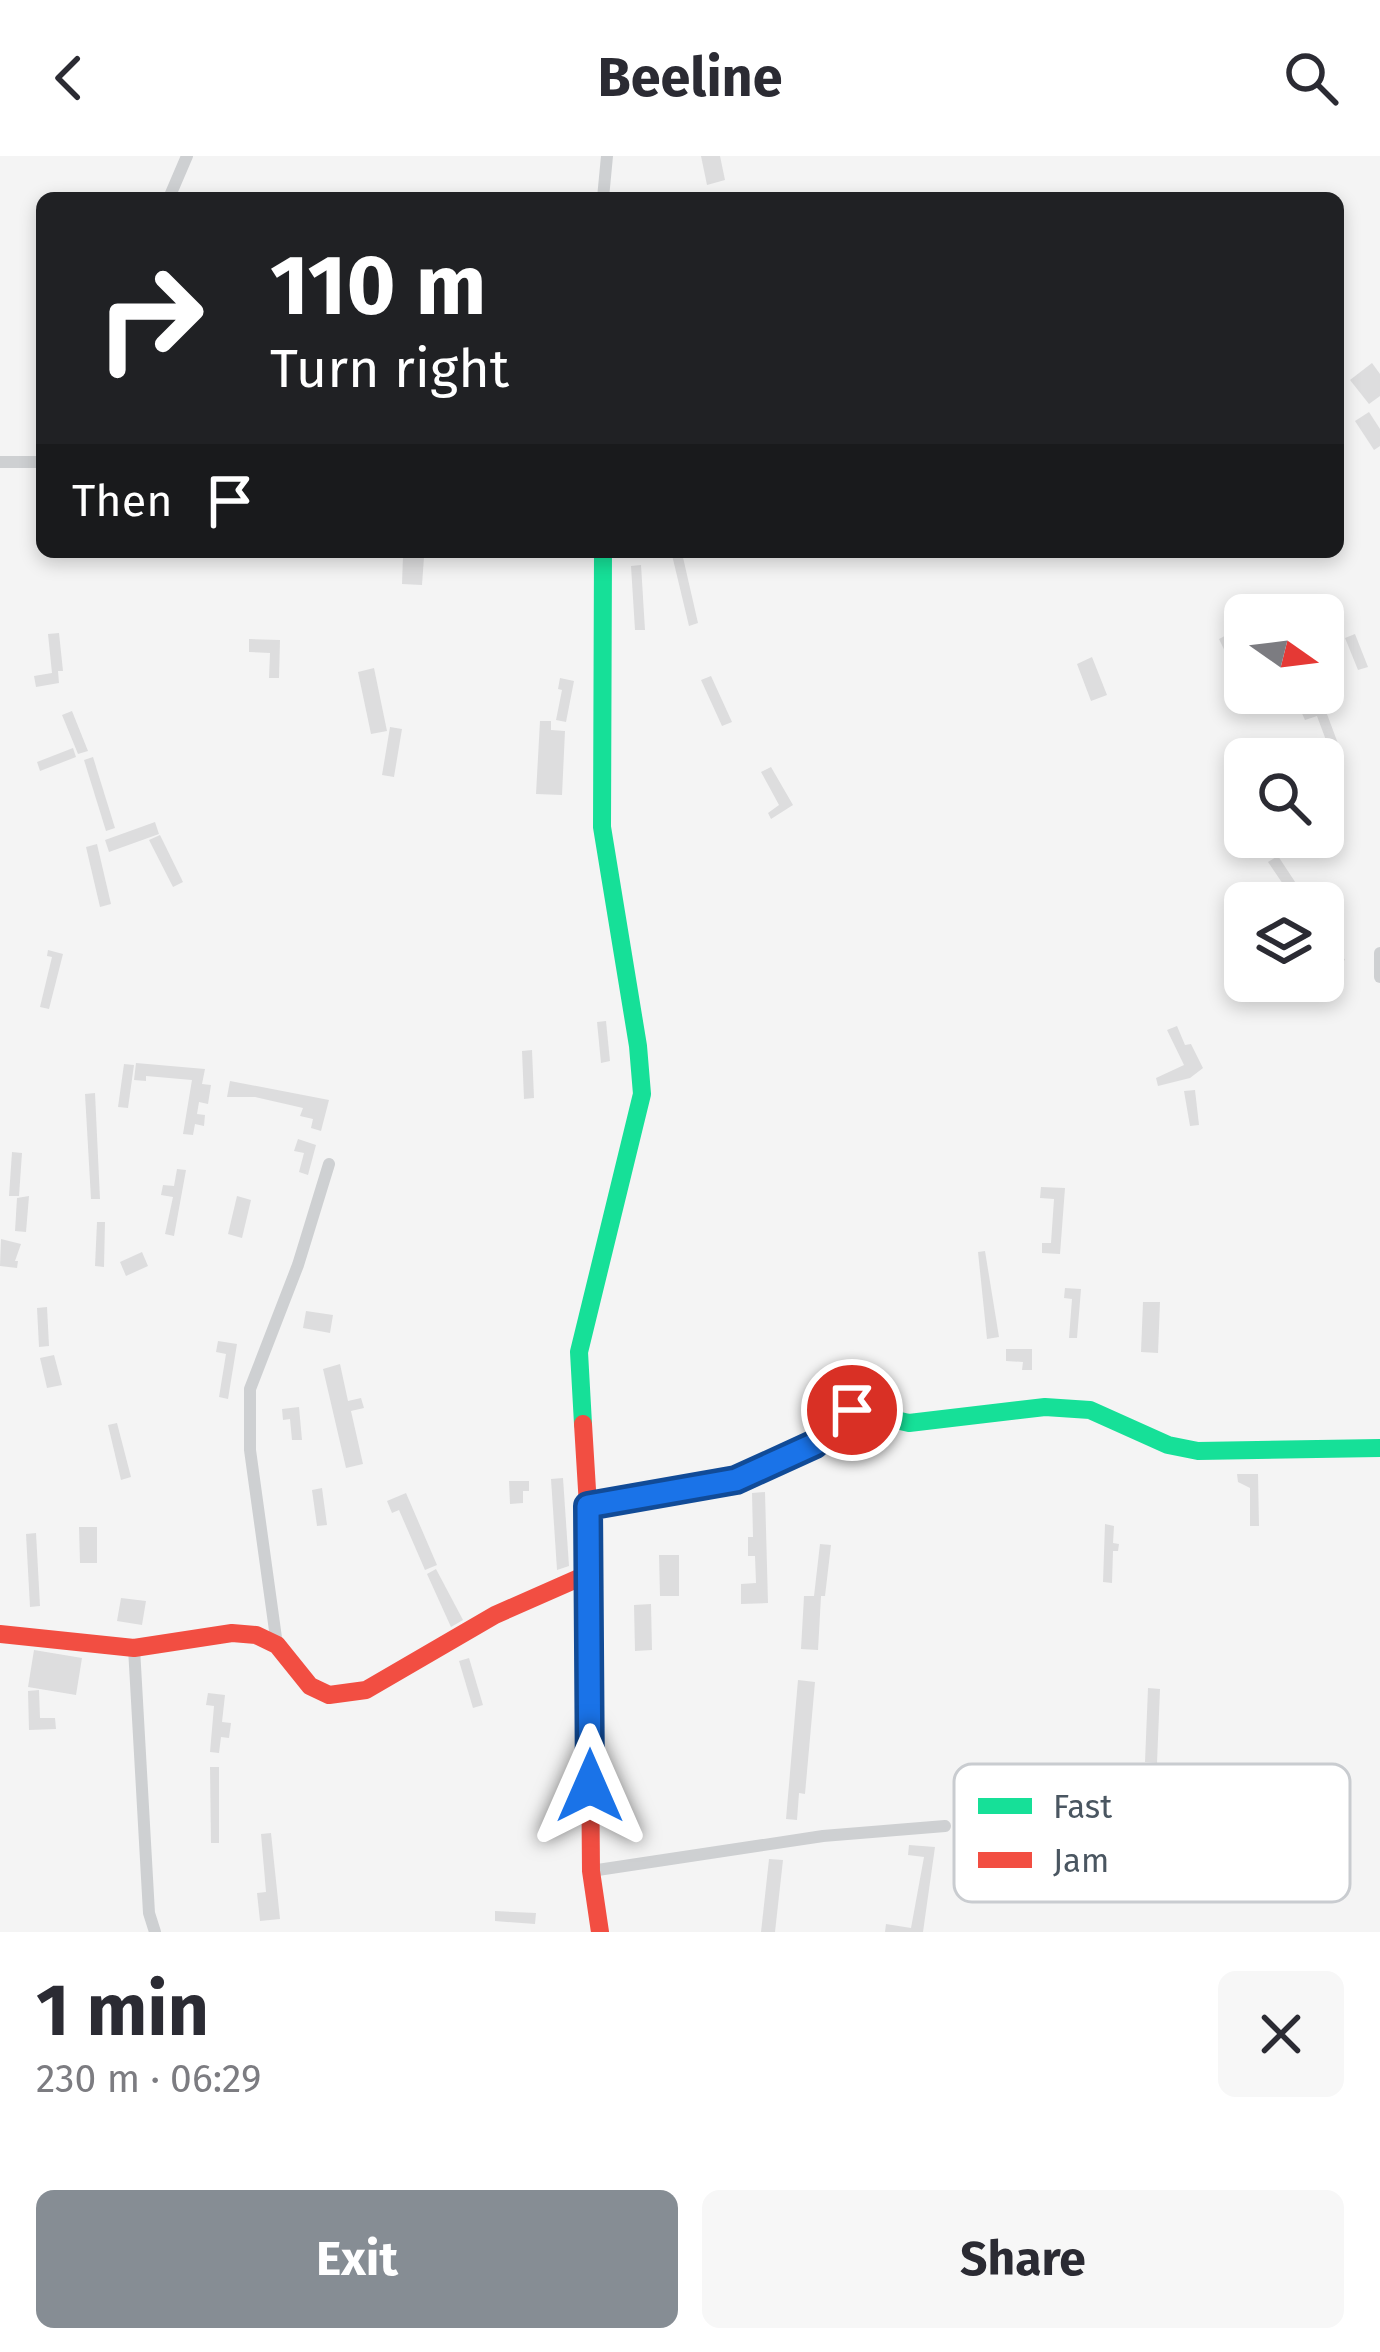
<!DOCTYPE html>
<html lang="en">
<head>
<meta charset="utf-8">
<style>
  :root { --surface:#fff; --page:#f7f7f7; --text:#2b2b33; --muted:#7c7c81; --accent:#868d94 }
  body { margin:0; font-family:"Fira Sans",sans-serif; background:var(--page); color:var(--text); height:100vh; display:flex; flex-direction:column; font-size:45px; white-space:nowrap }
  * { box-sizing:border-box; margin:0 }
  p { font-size:39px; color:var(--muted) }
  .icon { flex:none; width:66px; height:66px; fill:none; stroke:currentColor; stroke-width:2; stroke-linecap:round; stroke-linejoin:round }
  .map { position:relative; height:1776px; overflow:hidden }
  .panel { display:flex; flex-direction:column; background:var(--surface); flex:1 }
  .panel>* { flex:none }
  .hud { position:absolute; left:36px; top:36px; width:1308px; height:366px; border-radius:18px; box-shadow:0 6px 18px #0003; background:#202124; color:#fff; overflow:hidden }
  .needle { width:78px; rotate:104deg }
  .controls { position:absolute; left:1224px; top:438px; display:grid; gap:24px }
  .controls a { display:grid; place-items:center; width:120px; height:120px; border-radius:18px; background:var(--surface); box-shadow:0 6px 18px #0003; font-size:60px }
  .pin { position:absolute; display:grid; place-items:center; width:102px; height:102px; color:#fff; margin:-51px; border:6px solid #fff; border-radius:50%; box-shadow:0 3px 12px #0007 }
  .me { position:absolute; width:132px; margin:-66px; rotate:0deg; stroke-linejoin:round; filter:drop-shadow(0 0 9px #0008) }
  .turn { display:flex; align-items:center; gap:42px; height:252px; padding:0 36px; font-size:54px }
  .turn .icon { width:156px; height:156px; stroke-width:2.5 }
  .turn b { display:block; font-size:84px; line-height:102px }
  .then { display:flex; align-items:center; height:114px; padding:0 36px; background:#0003; gap:24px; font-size:45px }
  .round { display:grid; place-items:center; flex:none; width:126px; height:126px; border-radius:18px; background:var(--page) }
  .overview { display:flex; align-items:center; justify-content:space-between; height:204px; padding:0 36px }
  h1 { font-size:72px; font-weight:700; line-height:90px }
  .primary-button { display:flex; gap:24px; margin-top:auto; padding:24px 36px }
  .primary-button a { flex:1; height:138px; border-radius:18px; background:var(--accent); color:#fff; font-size:48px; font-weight:700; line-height:138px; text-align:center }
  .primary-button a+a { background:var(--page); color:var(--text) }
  header { display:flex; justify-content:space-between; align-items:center; height:156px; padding:0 36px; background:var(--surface); font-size:54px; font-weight:700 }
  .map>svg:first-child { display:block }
</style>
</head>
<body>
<header><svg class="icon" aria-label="back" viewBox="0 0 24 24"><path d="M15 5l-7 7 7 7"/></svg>Beeline<svg class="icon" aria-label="search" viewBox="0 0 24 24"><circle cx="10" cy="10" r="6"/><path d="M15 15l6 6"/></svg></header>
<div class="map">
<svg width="1380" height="1776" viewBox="0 0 1380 1776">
  <rect width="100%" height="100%" fill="#f4f4f4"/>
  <g fill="#ddddde">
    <path d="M701,0H720L725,24L707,29Z"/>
    <path d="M1372,207L1380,218V240L1369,248L1350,224Z"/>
    <path d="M1369,256L1380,273V290L1374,294L1355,265Z"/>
    <path d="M682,397L698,467L689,470L672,399Z"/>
    <path d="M403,400L424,401L422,429L402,428Z"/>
    <path d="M641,409L645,474H635L631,410Z"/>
    <path d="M1236,474L1245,493V511L1235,516L1219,483Z"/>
    <path d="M59,477L63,515H58L59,527L36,531L34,520L52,517L48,478Z"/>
    <path d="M1355,478L1368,511L1358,514L1345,482Z"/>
    <path d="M249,483L280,484L279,522H269L270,497L249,496Z"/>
    <path d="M1092,501L1107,539L1091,545L1077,508Z"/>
    <path d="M374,512L387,575L371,578L358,516Z"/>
    <path d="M711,520L732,566L722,570L701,524Z"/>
    <path d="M560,522L574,525L566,566L556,564L562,534L558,533Z"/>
    <path d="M1321,542L1343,601L1323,609V603H1311L1330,595L1317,560L1305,564L1299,551Z"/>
    <path d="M72,555L88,595L78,598L62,559Z"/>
    <path d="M540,565H551V574L565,575L562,639L536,638Z"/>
    <path d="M390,571L402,573L394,621L382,619Z"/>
    <path d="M73,592L76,601L40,615L37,606Z"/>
    <path d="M93,601L115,672L106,675L84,604Z"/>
    <path d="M771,611L793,649L771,663L768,657L779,649L761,616Z"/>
    <path d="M155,666L159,678L109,696L105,684Z"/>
    <path d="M160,679L183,726L173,731L149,684Z"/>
    <path d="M97,688L111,748L100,751L86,691Z"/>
    <path d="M1278,700L1305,741L1296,747L1268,706Z"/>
    <path d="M1327,776L1345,804L1333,811L1323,793V779Z"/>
    <path d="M48,794L63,798L49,853L40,851L52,801L47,800Z"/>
    <path d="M606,865L610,905L601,907L597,866Z"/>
    <path d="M1177,870L1185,889L1191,888L1203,912L1190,922L1158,930L1156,922L1184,909L1167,874Z"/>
    <path d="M532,894L534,942L524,943L522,895Z"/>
    <path d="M136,907L205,913L202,928L211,929L208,948L199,946L197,958L205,959L204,970L195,968L193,979L183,978L192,924L146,920V925L134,924Z"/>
    <path d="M124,908L134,909L128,952L118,951Z"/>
    <path d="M230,925L329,944L321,975L311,972L313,963L300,960L303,952L255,941H227Z"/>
    <path d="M1195,934L1199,969L1190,970L1184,935Z"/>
    <path d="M95,937L100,1043H91L85,938Z"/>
    <path d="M298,983L316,989L308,1019L299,1016L304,997L294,995Z"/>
    <path d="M12,996L22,997L19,1040H9Z"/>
    <path d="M177,1013L186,1014L174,1080L165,1078L173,1041L161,1039L163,1029L174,1030Z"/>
    <path d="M1041,1031L1065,1032L1060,1098L1042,1097V1087H1051L1054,1043L1040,1042Z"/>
    <path d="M29,1040L26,1076L15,1075L17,1042Z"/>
    <path d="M237,1040L251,1044L242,1082L228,1078Z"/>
    <path d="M97,1066H105L104,1111L95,1110Z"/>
    <path d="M1,1083L21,1088L15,1105H18L17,1112L0,1110Z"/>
    <path d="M985,1095L999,1181L987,1183L978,1096Z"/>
    <path d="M142,1096L148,1110L126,1120L120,1106Z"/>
    <path d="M1065,1132L1081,1133L1077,1182H1069L1072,1143L1064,1142Z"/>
    <path d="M1143,1146H1160L1158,1197L1141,1196Z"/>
    <path d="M47,1151L49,1190L39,1191L37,1152Z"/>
    <path d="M306,1155L333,1159L330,1177L303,1172Z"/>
    <path d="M218,1185L237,1188L228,1243L219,1241L226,1198L216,1196Z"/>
    <path d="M1006,1193H1032V1214H1022L1023,1206L1006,1205Z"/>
    <path d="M54,1199L62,1229L47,1232L40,1202Z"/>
    <path d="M340,1208L348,1245L361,1242L364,1252L351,1255L363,1308L346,1312L323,1213Z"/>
    <path d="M299,1251L302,1284H292L290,1263L283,1264L282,1253Z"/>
    <path d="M117,1267L131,1321L121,1324L108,1269Z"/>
    <path d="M1237,1318H1258L1259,1370H1250V1332L1238,1326Z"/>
    <path d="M563,1322L569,1410L557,1414L551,1323Z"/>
    <path d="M509,1325H529V1335H523V1347L510,1348Z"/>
    <path d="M322,1332L327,1369L317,1370L312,1334Z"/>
    <path d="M765,1336L768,1447L741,1448V1428L756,1427L755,1400H748V1381H753L752,1337Z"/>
    <path d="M406,1337L437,1409L425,1414L399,1354L392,1357L387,1345Z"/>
    <path d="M1105,1368L1114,1370L1113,1387L1119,1388L1118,1395H1113L1112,1427L1103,1426Z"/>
    <path d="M79,1371H97V1407H80Z"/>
    <path d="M36,1377L40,1450L30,1451L26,1378Z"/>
    <path d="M820,1388L831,1389L825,1440H821L818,1494L801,1493L804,1440H814Z"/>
    <path d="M659,1399H679V1440H660Z"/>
    <path d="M436,1413L463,1464L451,1471L427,1418Z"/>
    <path d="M121,1442L146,1445L142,1469L117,1465Z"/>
    <path d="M651,1448L652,1494L635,1495L634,1449Z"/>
    <path d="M34,1494L82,1502L76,1539L28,1531Z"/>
    <path d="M469,1502L483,1549L473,1552L459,1505Z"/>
    <path d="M798,1524L815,1526L805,1638L799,1637L797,1664L786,1663Z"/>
    <path d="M1148,1532L1160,1533L1157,1607L1145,1606Z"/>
    <path d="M39,1534L40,1562H55L56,1573L29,1574L28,1535Z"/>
    <path d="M208,1537L225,1539L222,1566L231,1567L229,1582L221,1581L219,1597L210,1596L214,1550L206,1549Z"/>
    <path d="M210,1611H219V1687H211Z"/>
    <path d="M271,1677L280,1763L260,1765L257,1737L266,1736L261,1678Z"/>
    <path d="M909,1689L935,1691L923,1776H885L886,1768L911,1772L924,1701L908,1699Z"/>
    <path d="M769,1703L783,1704L775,1776H761Z"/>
    <path d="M495,1755L536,1757L535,1768L495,1765Z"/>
  </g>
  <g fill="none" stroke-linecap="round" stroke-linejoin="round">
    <g stroke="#ced0d2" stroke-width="12">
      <path d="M169,42L187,0"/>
      <path d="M603,42L607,0"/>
      <path d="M0,306H42"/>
      <path d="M1380,797V821"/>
      <path d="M277,1489L250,1294V1233L298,1109L329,1008"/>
      <path d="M134,1492L149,1757L155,1776"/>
      <path d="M591,1715L823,1680L945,1670"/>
    </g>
    <g stroke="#16e098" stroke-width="18">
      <path d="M583,1268L579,1196L642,938L638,890L602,671L603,396"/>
      <path d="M588,1350L736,1324L815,1288L842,1257L852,1254L909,1267L1045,1251L1090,1254L1168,1289L1198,1295L1380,1292"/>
    </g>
    <g stroke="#f24e42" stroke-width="18">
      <path d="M583,1268L588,1350L591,1715L600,1776"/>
      <path d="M0,1478L134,1492L232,1477L256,1479L277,1489L310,1530L329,1539L366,1534L495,1459L588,1418"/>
    </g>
  </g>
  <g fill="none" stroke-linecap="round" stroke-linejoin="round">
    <defs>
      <path id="route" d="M590,1630L588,1350L736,1324L815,1288L842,1257L852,1254"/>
    </defs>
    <use href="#route" stroke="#114b97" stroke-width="30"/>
    <use href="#route" stroke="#1a73e8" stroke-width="21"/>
  </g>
  <rect x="954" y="1608" width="396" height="138" rx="18" fill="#fff" stroke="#c9ccd0" stroke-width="3"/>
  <rect x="978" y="1642" width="54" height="16" fill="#16e098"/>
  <rect x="978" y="1696" width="54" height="16" fill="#f24e42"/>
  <g font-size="33" fill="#4a5661">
    <text x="1053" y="1662">Fast</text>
    <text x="1053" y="1716">Jam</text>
  </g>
</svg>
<div class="controls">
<a><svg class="needle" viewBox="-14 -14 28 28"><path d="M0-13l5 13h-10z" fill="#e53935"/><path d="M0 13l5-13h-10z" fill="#7c7c81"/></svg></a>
<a><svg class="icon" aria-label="search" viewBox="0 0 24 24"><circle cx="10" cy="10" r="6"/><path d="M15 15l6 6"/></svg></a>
<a><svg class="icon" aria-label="layers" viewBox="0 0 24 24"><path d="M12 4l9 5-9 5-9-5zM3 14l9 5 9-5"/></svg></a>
</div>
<div class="pin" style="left:852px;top:1254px;background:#d93025"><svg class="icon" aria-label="arrive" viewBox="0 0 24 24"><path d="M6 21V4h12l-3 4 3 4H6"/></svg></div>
<svg class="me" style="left:590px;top:1630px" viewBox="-20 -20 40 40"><path d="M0-17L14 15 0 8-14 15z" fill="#1a73e8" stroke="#fff" stroke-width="4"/></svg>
<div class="hud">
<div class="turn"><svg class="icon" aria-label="right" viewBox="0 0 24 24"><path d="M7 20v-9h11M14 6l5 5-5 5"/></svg><div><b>110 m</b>Turn right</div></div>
<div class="then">Then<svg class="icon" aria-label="arrive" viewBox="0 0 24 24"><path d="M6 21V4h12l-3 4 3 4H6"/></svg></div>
</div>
</div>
<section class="panel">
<div class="overview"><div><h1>1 min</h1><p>230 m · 06:29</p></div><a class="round"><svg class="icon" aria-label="close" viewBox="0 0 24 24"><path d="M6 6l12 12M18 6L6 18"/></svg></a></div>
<div class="primary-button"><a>Exit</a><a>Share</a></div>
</section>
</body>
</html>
